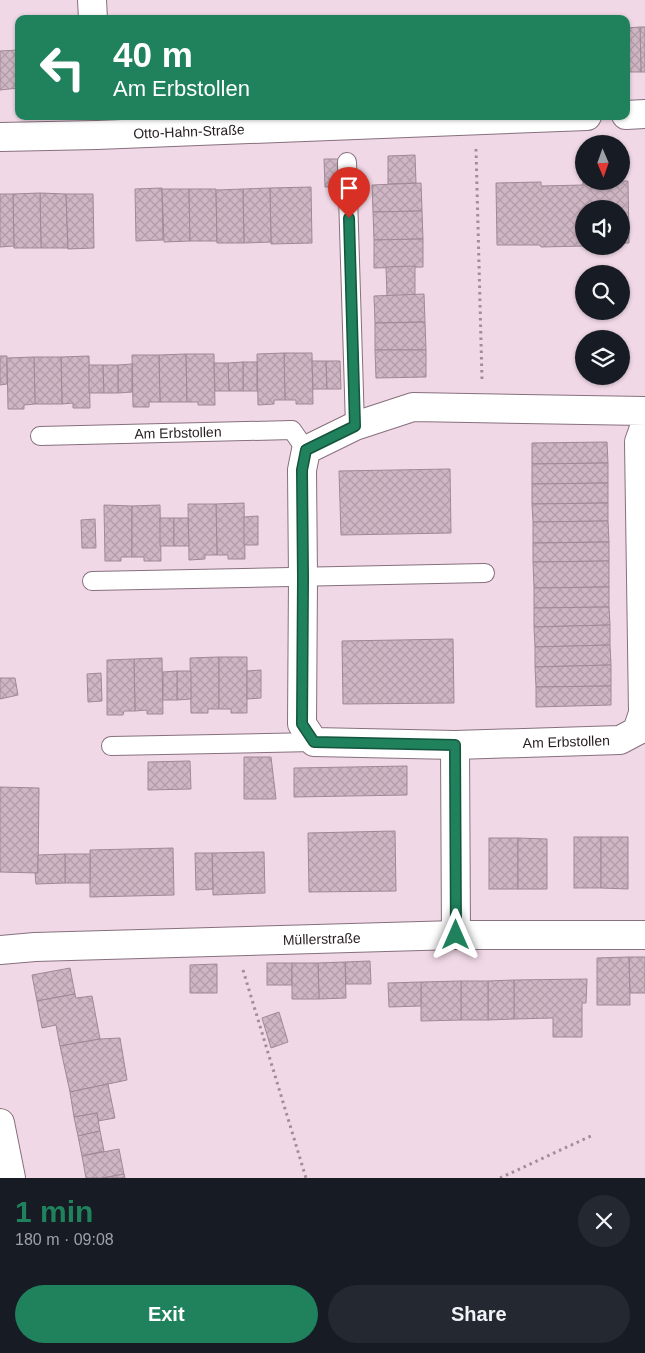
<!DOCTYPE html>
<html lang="en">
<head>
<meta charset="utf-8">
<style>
  :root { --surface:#171b24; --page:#242831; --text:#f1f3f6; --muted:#9ea1a6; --accent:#1f825c }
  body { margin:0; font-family:Arial,sans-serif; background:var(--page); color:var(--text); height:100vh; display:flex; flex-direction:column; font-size:19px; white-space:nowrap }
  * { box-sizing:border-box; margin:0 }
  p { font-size:16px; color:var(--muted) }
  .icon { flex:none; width:28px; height:28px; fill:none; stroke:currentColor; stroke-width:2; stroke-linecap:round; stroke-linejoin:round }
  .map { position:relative; height:1178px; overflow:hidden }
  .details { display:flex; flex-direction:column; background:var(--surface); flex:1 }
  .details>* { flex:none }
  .top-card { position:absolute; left:15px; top:15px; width:615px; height:105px; border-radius:10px; box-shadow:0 1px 4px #0004; background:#1f825c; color:#fff; overflow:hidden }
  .needle { width:32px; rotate:178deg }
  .controls { position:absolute; left:575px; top:135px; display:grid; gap:10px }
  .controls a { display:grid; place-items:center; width:55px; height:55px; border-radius:50%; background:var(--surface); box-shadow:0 1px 4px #0004; font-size:25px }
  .pin { position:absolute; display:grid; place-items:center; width:42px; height:42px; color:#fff; margin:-51px -21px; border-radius:50% 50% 50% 0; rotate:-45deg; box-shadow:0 0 5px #0007 }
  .pin .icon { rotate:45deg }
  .me { position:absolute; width:55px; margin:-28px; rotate:0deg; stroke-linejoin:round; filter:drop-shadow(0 0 4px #0008) }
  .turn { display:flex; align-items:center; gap:18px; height:105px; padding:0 15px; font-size:22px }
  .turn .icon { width:65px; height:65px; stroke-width:2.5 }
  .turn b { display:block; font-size:35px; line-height:42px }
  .round { display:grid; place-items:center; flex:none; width:52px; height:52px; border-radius:26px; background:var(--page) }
  .overview { display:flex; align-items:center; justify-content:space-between; height:85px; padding:0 15px }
  h1 { font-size:30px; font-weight:600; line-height:38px; color:var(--accent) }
  .action { display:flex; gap:10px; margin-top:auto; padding:10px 15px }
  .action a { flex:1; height:58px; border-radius:30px; background:var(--accent); color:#fff; font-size:20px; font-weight:600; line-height:58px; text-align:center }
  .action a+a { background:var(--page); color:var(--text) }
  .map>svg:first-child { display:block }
</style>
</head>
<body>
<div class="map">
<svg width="645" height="1178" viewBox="0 0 645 1178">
  <defs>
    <pattern id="building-cross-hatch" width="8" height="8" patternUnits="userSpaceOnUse" patternTransform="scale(1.25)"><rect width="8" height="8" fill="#cfb6c4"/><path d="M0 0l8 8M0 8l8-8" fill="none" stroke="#b29ca8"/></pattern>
  </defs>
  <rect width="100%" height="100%" fill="#f1d8e7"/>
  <g fill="url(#building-cross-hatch)" stroke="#a08997">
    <path d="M640,27H645V72H641Z"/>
    <path d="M640,27L641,72H626V28Z"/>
    <path d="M19,50V88L0,90V51Z"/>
    <path d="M415,155L416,183L388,184V156Z"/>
    <path d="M324,159H338L339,187H325Z"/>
    <path d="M628,181L629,243H621V209H584V246H585L541,247L540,245H497L496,183L541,182V186L583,185V182Z"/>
    <path d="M421,183L422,211L373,212L372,185Z"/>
    <path d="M311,187L312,243L271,244L270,188Z"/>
    <path d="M162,188L163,240L136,241L135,189Z"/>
    <path d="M270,188L271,242L244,243L243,189Z"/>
    <path d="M162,189H189L190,241L164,242Z"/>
    <path d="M189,189H216L217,241H190Z"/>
    <path d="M243,189L244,243H217L216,190Z"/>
    <path d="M40,193L66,194L68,248H41Z"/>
    <path d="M40,193L41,248H14L13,194Z"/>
    <path d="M0,194H13L14,246L0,247Z"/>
    <path d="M66,194H93L94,248L68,249Z"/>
    <path d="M422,211L423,239L374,240L373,212Z"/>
    <path d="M423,239V267L374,268V240Z"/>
    <path d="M415,266V295L387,296L386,267Z"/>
    <path d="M424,294L425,322L375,323L374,296Z"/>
    <path d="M425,322L426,350H375V323Z"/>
    <path d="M375,350H426V377L376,378Z"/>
    <path d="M284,353H312L313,404H296V400H285Z"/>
    <path d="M284,353L285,400H274V404L258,405L257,354Z"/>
    <path d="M186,354L187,402H160L159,355Z"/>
    <path d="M186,354H214L215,405H198V402H187Z"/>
    <path d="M132,355H159L160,402H149V407H133Z"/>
    <path d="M0,356H7V384L0,385Z"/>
    <path d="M89,356L90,408H73V403L62,404L61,357Z"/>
    <path d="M34,357H61L62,404H35Z"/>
    <path d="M34,357L35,404L24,405V409H8L7,358Z"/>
    <path d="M312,361H326L327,389H313Z"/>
    <path d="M326,361H340L341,389H327Z"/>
    <rect x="243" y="362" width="14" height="29"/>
    <path d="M243,362V391H229L228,363Z"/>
    <path d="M214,363H228L229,391H215Z"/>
    <path d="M132,364V392L118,393V365Z"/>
    <path d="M89,365H103L104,393H89Z"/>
    <path d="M103,365H118V393H104Z"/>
    <path d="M607,442L608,463L532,464V443Z"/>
    <path d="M608,463V483L532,484V464Z"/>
    <path d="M450,469L451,533L341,535L339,471Z"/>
    <path d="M608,483V503L532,504V484Z"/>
    <path d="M244,503L245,559H228V555H217L216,504Z"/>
    <path d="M608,503V521L533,522L532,504Z"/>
    <path d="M188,504H216L217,555H205V559L189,560Z"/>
    <path d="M104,505L132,506V557H121V561H105Z"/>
    <path d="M160,505L161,561H144V557H132V506Z"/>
    <path d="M258,516V545H244V517Z"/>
    <rect x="160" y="518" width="14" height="28"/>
    <path d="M174,518H188L189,546H174Z"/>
    <path d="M95,519L96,548H82L81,520Z"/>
    <path d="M608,521L609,542L533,543V522Z"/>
    <path d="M609,542V561L533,562V543Z"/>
    <path d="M609,561V587L534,588L533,562Z"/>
    <path d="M609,587V607L534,608V588Z"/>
    <path d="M609,607L610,625L534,627V608Z"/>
    <path d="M610,625V645L535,647L534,627Z"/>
    <path d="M453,639L454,703L343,704L342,641Z"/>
    <path d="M610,645L611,665L535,667V647Z"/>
    <path d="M219,657V709H208V713H191L190,658Z"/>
    <path d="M219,657H247V713H231V709H219Z"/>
    <path d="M162,658L163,714H147V710L135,711L134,659Z"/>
    <path d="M134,659L135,711H124L123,715H107V660Z"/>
    <path d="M611,665V686L536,687L535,667Z"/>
    <path d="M261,670V698L247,699V671Z"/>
    <path d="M177,671H191V699L177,700Z"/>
    <path d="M177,671V700H163V672Z"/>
    <path d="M101,673L102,701L88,702L87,674Z"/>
    <path d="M0,678H15L18,695L0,699Z"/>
    <path d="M611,686V705L536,707V687Z"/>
    <path d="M244,757H271L276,799H244Z"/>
    <path d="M190,761L191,789L148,790V762Z"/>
    <path d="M407,766V795L294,797V768Z"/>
    <path d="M0,787L39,788L38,873L0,872Z"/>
    <path d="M395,831L396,891L309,892L308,833Z"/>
    <rect x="574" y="837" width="27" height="51"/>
    <path d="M601,837H628V889L601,888Z"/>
    <rect x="489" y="838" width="29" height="51"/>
    <path d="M518,838L547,839V889H518Z"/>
    <path d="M173,848L174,895L90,897V850Z"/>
    <path d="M264,852L265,893L213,895L212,853Z"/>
    <path d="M195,853H212L213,889L196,890Z"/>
    <rect x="65" y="854" width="25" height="29"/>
    <path d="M65,854V883L36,884L35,873H38V855Z"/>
    <path d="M629,957H645V993H630Z"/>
    <path d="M629,957L630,1005H597V958Z"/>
    <path d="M370,961L371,984H346L345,962Z"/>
    <path d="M345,962L346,998L319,999L318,963Z"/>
    <rect x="267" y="963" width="25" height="22"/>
    <path d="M292,963H318L319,999H292Z"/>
    <path d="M217,964V993H190V965Z"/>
    <path d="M70,968L75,994L37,1001L32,975Z"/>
    <path d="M587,979L586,1003H582V1037H553V1018L514,1019V980Z"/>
    <path d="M514,980V1019L488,1020V981Z"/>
    <rect x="461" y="981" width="27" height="39"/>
    <path d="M461,981V1020L421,1021V982Z"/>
    <path d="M421,982V1006L389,1007L388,983Z"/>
    <path d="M75,994L76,998L92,996L100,1039L60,1046L56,1025L42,1028L37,1001Z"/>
    <path d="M279,1012L288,1042L271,1048L262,1018Z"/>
    <path d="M120,1038L127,1080L70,1092L60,1046L100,1039Z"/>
    <path d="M108,1084L115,1118L98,1121L97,1113L74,1117L70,1092Z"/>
    <path d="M97,1113L100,1131L78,1136L74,1117Z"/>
    <path d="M100,1131L104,1151L82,1156L78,1136Z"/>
    <path d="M119,1149L124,1174L103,1178H86L82,1156Z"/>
    <path d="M124,1174L125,1178H103Z"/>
  </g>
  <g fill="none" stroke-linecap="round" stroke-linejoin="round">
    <defs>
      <g id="lane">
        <path d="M347,162L355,426"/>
        <path id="s1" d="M40,436L292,430L306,450"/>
        <path d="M92,581L485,573"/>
        <path d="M111,746L314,742"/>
      </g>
      <g id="street">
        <path d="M92,0L93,19"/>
        <path d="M626,115L645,114"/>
        <path id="s2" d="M0,137L97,135L587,116"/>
        <path id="s3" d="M645,411L413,407L355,426L306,450L302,470L303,578L302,724L314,742L455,745L620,740L637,731L643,713L639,442L645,425"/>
        <path d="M455,745L456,935"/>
        <path id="s4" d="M0,950L35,947L456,935H645"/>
      </g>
      <path id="secondary" d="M0,1123L11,1178"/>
    </defs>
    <use href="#lane" stroke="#86707d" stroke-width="20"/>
    <use href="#street" stroke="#86707d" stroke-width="30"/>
    <use href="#secondary" stroke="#86707d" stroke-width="30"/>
    <g stroke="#9f8d97" stroke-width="3" stroke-dasharray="2.5 4" stroke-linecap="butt">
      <path d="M476,149L482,380"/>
      <path d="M243,970L306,1178"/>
      <path d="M500,1178L593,1135"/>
    </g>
    <use href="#lane" stroke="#fff" stroke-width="18"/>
    <use href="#street" stroke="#fff" stroke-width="28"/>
    <use href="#secondary" stroke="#fff" stroke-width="28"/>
  </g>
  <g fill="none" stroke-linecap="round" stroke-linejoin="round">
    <defs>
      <path id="route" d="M349,218L355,426L306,450L302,470L303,578L302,724L314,742L455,745L456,935"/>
    </defs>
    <use href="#route" stroke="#14543c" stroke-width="12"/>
    <use href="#route" stroke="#1f825c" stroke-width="9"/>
  </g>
  <g text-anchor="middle" stroke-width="5" stroke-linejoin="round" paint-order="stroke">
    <g font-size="14" fill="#261d22" stroke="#f1d8e7">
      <text dy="5" stroke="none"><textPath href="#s2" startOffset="189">Otto-Hahn-Straße</textPath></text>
      <text dy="5" stroke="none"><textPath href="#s1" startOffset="138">Am Erbstollen</textPath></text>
      <text dy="5" stroke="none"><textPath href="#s3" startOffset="896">Am Erbstollen</textPath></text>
      <text dy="5" stroke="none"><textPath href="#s4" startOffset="322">Müllerstraße</textPath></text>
    </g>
  </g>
</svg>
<div class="controls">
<a><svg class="needle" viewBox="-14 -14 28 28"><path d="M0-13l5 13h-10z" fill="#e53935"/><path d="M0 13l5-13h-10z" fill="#9ea1a6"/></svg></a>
<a><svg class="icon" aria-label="sound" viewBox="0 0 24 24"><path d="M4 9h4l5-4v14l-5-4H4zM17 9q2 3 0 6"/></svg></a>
<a><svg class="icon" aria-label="search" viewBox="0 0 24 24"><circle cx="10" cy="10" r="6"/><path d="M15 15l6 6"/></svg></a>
<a><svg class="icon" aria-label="layers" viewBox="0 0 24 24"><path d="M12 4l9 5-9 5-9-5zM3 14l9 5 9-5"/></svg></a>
</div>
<div class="pin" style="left:349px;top:218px;background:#d93025"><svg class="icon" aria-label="arrive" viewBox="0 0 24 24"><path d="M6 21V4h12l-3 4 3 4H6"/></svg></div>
<svg class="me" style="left:456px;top:935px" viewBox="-20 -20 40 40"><path d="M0-17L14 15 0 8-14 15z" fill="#1f825c" stroke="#fff" stroke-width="4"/></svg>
<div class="top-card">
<div class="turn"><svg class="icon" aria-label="left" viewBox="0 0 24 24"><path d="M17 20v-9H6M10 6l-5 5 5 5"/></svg><div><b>40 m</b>Am Erbstollen</div></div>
</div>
</div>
<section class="details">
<div class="overview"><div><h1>1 min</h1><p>180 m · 09:08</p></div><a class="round"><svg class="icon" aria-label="close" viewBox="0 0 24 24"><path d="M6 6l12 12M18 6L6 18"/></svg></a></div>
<div class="action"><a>Exit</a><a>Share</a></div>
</section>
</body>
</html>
